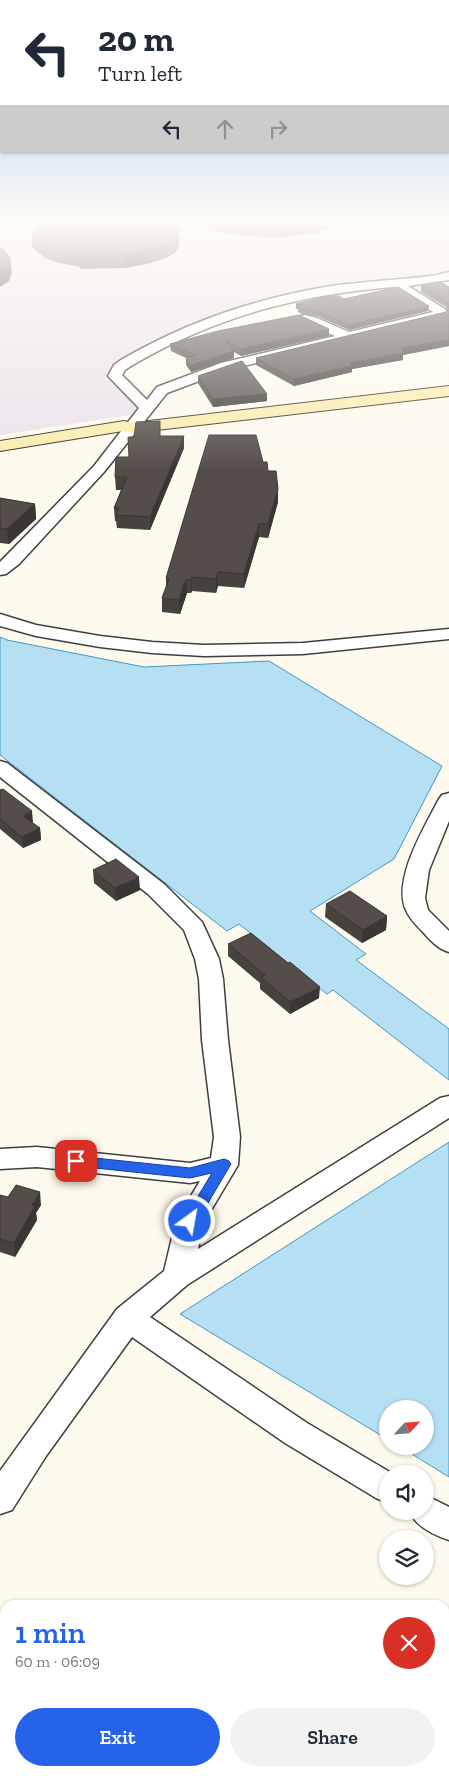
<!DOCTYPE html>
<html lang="en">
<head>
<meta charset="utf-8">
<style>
  :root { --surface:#fff; --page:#f2f2f3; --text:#1f2937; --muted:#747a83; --accent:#2563eb }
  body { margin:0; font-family:"Zilla Slab",serif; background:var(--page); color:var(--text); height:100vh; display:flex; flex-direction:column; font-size:19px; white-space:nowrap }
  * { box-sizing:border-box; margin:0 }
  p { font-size:16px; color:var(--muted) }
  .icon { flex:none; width:28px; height:28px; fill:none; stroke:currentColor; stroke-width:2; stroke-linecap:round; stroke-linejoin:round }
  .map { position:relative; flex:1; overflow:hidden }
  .details { position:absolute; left:0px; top:1600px; width:450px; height:176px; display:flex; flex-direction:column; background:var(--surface); border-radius:15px 15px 0 0; box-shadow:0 1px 4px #0004 }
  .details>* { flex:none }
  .banner { position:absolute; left:0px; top:0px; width:450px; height:152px; box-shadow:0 1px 4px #0004; background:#fff; color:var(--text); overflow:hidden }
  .needle { width:32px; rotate:64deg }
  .controls { position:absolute; left:379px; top:1400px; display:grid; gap:10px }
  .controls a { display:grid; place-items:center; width:55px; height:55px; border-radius:50%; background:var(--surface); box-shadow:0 1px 4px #0004; font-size:25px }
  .pin { position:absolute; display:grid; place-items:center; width:42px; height:42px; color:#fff; margin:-21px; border-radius:10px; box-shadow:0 2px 8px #0006 }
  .me { position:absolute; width:55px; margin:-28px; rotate:32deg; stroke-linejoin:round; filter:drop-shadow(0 0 4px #0008) }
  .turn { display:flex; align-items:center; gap:18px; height:105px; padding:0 15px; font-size:22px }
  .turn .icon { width:65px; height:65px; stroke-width:2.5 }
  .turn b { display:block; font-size:35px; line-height:42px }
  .lanes { display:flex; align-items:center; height:48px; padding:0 15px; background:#0003; justify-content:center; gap:25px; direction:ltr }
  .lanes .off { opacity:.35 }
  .round { display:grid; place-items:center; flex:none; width:52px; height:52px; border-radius:26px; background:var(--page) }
  .summary { display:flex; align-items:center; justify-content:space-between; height:85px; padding:0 15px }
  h1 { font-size:30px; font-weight:600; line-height:38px; color:var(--accent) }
  .button { display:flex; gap:10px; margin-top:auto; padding:10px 15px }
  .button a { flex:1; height:58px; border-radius:30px; background:var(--accent); color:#fff; font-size:20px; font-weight:600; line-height:58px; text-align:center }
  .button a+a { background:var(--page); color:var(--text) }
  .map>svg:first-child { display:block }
</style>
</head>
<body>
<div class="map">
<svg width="449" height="1776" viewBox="0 0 449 1776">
  <rect width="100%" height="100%" fill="#fef9ed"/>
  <path fill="#e9e1eb" d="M0,222H449V271L425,276L358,282L289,294L229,311L153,340L109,373L111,380L140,409L130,415L0,435Z"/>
  <g fill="#b5dff2" stroke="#4199c4">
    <path d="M0,637L7,640L144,667L269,661L442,766L394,859L310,911L366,954L356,960L449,1029V1080L333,990L327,994L239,924L227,931L0,755Z"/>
    <path d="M449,1142V1477L399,1446H425V1409H388L387,1439L180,1314Z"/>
  </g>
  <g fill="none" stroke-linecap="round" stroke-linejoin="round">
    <defs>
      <g id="street">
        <path d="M449,272V280L408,286L445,309L447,314L445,317L231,369L167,393L104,472L19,564L6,574L0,575V562L94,466L139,408L108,376L114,365L121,360C186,322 257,298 331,286C366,281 402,280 437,275ZM393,287L433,312L349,332L317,318L305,315L301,316L299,319L301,322L335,336L221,363L157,387L147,400L122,375L125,370L131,366C214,317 297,295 393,287Z"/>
        <path d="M0,614L36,625L100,636L152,642L204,645L303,643L449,629V639L303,654L204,656L152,653L100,647L36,636L0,626Z"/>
        <path d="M0,761L7,763L164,884L202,922L219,959L223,979L228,1040L240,1137L238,1165L204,1222L198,1249L440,1098L449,1096V1118L187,1285L150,1317L307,1423L393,1474H388V1503L376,1498L285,1443L132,1337L46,1456L12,1510L0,1514V1471L117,1309L164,1271L176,1221L200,1181L190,1183L37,1167L0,1169V1149L37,1147L190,1163L211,1158L214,1137L202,1040L199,979L195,959L184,930L148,894L0,777Z"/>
        <path d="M449,793V821L429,870L425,898L428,910L449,931V952C438,949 430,940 422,931C416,925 409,918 406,910C392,880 425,826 439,799L442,795Z"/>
        <path d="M425,1495L449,1507V1540C434,1535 416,1527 409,1511H425Z"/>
      </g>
      <path id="secondary" d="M449,386V396L131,433L123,431L0,451V441L124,421L132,423Z"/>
    </defs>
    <use href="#street" stroke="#3f3f3f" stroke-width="3"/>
    <use href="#secondary" stroke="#2e2e2e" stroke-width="2"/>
    <use href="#street" fill="#fff" fill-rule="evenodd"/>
    <use href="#secondary" fill="#faecac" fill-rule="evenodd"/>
  </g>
  <g fill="#48423f">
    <path d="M203,222H336L331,227L317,233L273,238L227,234L211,228Z"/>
    <path d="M32,233L179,246L175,253L163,259L146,264L124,268L80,269V267L59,263L45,258L32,247Z"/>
    <path d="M421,285L449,287V346L403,355V360L352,369V372L294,386L256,365V358L446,312L447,310L446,307L421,292Z"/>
    <path d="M344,299L428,311L349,330L317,316L302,314L298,312V309H296V304Z"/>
    <path d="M329,336L241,356L234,352V358L191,372L186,365V358L171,351L170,344Z"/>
    <path d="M198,376L267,394V401L213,407L198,383Z"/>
    <path d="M184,436V448L150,530L117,528L116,521H115L114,508L121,490H116L115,477L129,457L134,437Z"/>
    <path d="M263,462L268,471L278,502L268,538L259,537L244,588L218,586L216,593L192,591L191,593H187L180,614L162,612V598L166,587V578Z"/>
    <path d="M0,498L35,504L36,519L9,544L0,543Z"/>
    <path d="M0,790L33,822V823L40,828L41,840L23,848L0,829Z"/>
    <path d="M93,870L140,890L116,901L94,883Z"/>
    <path d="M326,904L387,916L386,930L362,943L325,917Z"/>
    <path d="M228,944L319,998L290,1014L260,989V983L228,956Z"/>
    <path d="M0,1195L41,1205L36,1213L37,1220L15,1257L0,1252Z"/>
  </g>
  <g fill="#3b3633">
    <path d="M142,222H149L136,229Z"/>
    <path d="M291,222H336L331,227L317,233L273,238V224Z"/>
    <path d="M179,232V246L175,253L163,259L146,264L124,268V253Z"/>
    <path d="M10,258L12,272L9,281L0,287V271Z"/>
    <path d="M429,306L428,311L349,330V325Z"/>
    <path d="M329,329V336L241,356V349Z"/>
    <path d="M449,340V346L403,355V360L352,369V372L294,386V379L403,348Z"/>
    <path d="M234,351V358L191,372V365Z"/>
    <path d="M267,394V401L213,407V399Z"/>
    <path d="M184,436V448L150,530V517Z"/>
    <path d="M278,489V502L268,538V524Z"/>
    <path d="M35,504L36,519L9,544L7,529Z"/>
    <path d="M259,524V537L244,588V574Z"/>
    <path d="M218,572V586L216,593V579Z"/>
    <path d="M192,577V591L191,593V580Z"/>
    <path d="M186,579L187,593L180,614L179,600Z"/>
    <path d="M32,811L33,822L24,827L23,816Z"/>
    <path d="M40,828L41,840L23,848L22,837Z"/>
    <path d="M139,877L140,890L116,901L115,888Z"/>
    <path d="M387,916L386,930L362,943L363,930Z"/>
    <path d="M320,987L319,998L290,1014V1002Z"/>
    <path d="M40,1192L41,1205L36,1213L37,1220L15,1257L14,1243L32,1205Z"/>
  </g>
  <g fill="#544d49" stroke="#3b3633">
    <path d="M45,222H142L136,229L150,222H171L177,225L179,232L175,239L163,245L146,250L124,253L80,255L84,253L58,249L44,244L32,233Z"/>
    <path d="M252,222H291L273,224Z"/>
    <path d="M0,248L4,250L10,258L7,266L0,271Z"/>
    <path d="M440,282L449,287V306L446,301L421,285Z"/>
    <path d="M398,287L429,306L349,325L318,311L302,309L298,307L301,306L296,304L330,296H339L344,299Z"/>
    <path d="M449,307V340L403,348V353L350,363L352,366L294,379L256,358L446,312Z"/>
    <path d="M299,315L329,329L241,349L226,341L234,351L191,365L186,358L195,355L170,344L218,331Z"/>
    <path d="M242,361L267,394L213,399L198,376Z"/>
    <path d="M160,421V436H184L150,517L116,515L119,508H114L127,477H115L116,457H129L128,437H134L136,422Z"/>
    <path d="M209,435H256L263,462H267L268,471H276L278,489L268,524H259L244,574L218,572L216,579L192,577L191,580L186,579L179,600L162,598L169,579L166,578Z"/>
    <path d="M0,498L35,504L7,529L0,528Z"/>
    <path d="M3,789L32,811L23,816L40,828L22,837L0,819V790Z"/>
    <path d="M116,859L139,877L115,888L93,870Z"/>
    <path d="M350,891L387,916L363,930L326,904Z"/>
    <path d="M251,933L288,963L290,962L320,987L290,1002L261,977L265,975L228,944Z"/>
    <path d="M16,1185L40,1192L32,1205L35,1206L14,1243L0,1239V1195L8,1197Z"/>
  </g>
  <linearGradient id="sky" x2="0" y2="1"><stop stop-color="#93c5ec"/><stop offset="0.47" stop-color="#fffcf7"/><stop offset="1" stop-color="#fffcf7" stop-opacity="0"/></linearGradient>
  <rect width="449" height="471" fill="url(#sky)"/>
  <path fill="#2563eb" stroke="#184099" d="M76,1156L190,1168L224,1159L229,1161L231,1164L195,1225L190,1226L185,1225L183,1221L212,1173L190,1178L76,1166L71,1165L69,1161L71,1157Z"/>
</svg>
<div class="controls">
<a><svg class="needle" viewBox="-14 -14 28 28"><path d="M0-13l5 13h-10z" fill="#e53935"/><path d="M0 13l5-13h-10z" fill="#747a83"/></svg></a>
<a><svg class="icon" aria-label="sound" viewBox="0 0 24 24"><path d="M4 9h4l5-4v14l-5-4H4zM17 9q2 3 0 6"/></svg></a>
<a><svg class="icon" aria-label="layers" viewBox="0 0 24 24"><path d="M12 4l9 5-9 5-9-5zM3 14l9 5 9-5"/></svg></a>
</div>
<div class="pin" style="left:76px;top:1161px;background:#d93025"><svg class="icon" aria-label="arrive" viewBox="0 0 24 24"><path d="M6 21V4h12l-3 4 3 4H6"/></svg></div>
<svg class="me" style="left:190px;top:1221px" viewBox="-20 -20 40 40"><circle r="17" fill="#2563eb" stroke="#fff" stroke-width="3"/><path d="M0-11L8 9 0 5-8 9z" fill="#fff"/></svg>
<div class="banner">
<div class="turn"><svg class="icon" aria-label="left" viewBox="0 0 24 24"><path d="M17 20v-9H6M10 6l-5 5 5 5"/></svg><div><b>20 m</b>Turn left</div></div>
<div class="lanes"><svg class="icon" aria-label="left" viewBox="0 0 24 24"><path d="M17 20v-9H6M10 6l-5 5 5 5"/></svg><svg class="icon off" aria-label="ahead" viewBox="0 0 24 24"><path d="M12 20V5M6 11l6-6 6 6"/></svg><svg class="icon off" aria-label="right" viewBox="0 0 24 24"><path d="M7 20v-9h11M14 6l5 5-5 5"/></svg></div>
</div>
<section class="details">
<div class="summary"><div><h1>1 min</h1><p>60 m · 06:09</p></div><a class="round" style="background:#d93025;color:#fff"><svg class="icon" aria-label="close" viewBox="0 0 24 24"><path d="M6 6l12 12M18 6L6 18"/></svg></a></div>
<div class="button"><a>Exit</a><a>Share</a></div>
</section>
</div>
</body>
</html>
